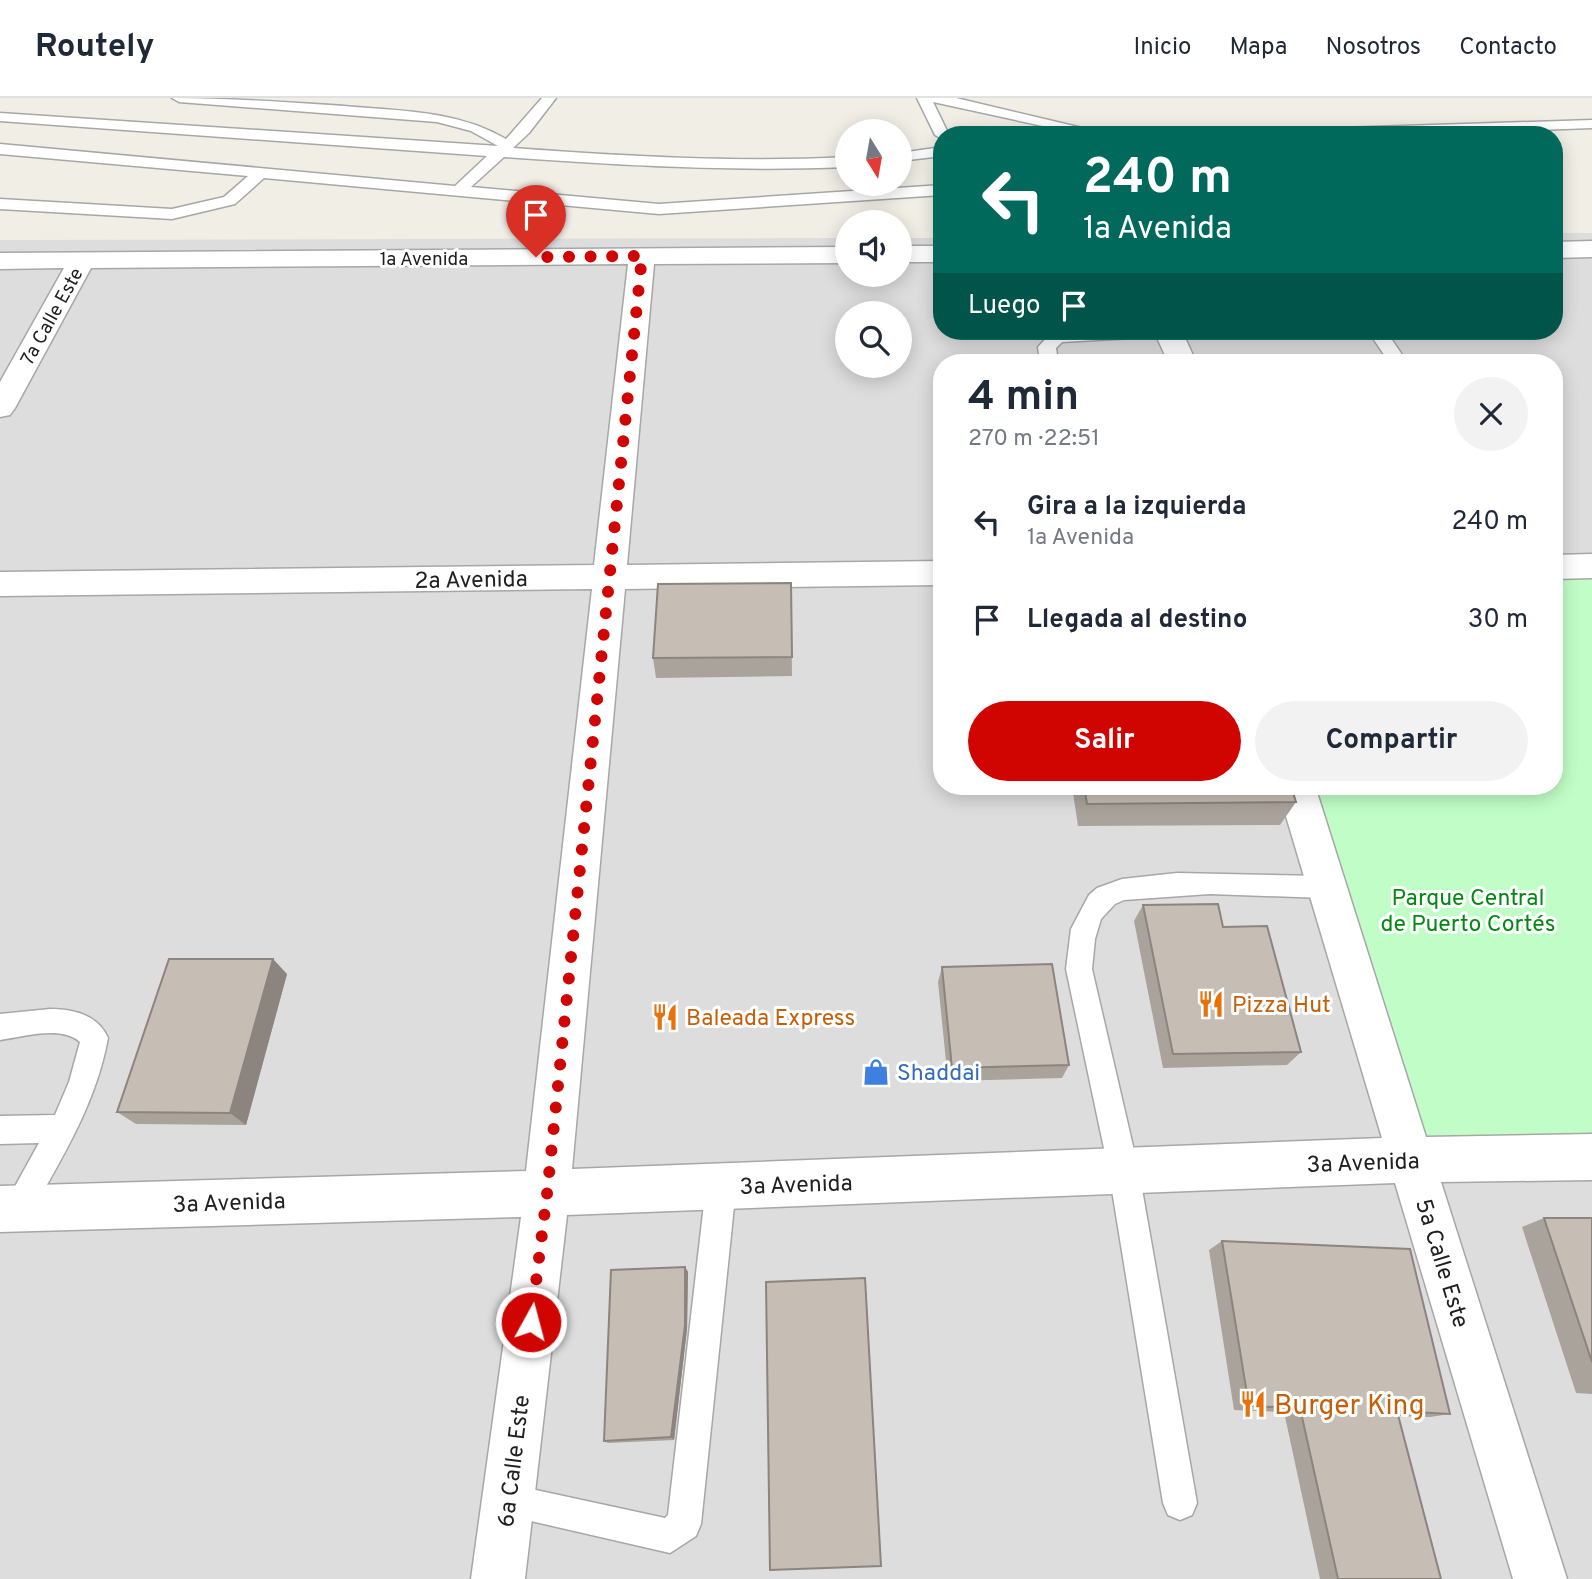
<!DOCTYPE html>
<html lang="es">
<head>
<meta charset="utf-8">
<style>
  :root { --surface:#fff; --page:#f2f2f3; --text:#1f2937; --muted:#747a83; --line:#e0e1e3; --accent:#d00400 }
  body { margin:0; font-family:Overpass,sans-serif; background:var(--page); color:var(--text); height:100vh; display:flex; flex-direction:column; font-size:26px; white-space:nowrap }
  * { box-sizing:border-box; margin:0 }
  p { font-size:23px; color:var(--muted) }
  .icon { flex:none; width:38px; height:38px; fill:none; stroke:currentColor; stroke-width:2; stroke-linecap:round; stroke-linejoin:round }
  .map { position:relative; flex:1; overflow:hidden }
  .panel { position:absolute; left:933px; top:256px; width:630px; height:441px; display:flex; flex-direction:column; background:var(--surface); border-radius:28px; box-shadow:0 4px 18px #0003 }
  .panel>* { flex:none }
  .top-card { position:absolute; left:933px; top:28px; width:630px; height:214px; border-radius:28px; box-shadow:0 4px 18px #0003; background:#00695c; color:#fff; overflow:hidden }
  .needle { width:46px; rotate:169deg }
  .tools { position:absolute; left:835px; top:21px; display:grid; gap:14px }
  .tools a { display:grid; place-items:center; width:77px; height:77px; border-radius:50%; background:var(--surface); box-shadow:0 4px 18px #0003; font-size:35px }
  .pin { position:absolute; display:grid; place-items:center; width:60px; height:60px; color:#fff; margin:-72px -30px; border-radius:50% 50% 50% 0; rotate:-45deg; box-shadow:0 0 7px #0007 }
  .pin .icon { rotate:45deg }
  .me { position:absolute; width:77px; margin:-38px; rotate:7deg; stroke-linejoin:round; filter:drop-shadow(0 0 5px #0008) }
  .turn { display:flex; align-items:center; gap:24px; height:147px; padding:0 35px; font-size:32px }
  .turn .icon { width:91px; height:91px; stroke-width:2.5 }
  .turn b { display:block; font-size:49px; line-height:60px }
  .then { display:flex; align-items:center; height:66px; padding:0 35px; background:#0003; gap:14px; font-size:26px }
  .round { display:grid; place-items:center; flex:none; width:74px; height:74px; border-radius:37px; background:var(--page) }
  .head { display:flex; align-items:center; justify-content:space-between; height:119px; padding:0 35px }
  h1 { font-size:42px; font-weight:700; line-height:52px }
  .action { display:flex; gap:14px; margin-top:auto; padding:14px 35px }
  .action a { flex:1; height:80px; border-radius:42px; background:var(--accent); color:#fff; font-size:28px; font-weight:700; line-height:80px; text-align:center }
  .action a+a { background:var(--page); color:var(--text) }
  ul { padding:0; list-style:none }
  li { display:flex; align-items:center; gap:21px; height:98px; padding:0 35px }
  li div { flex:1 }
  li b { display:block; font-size:26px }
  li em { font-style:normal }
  header { display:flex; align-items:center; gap:42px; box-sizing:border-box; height:98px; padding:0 35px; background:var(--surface); border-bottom:2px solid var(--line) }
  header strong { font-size:33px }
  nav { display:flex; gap:38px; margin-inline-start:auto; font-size:24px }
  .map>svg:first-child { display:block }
</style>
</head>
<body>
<header>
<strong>Routely</strong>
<nav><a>Inicio</a><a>Mapa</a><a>Nosotros</a><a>Contacto</a></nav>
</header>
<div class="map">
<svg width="1592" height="1481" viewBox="0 0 1592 1481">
  <rect width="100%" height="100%" fill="#f1eee6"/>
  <path fill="#dedddd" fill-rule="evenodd" d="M1554,135H1592V1481H0V142L847,140V177H900V140H941L942,233H1554ZM847,215H900V268H847ZM942,264H1554V688H942Z"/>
  <path fill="#c1fec7" d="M1592,468V1059L1411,1062L1300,688H1554V469Z"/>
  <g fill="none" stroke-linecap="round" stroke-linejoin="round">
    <defs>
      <g id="service">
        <path d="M172,0C230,0 286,4 344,8C400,13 456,12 506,41L542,0H556L529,35L513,50C624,58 735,65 847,59V69C732,74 618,67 504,59L471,89L659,106L942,87V97L659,116L264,80L235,106L172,121L0,111V101L172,111L224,99L248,78L0,56V46L455,88L487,58L0,23V15L498,48L471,33L437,24L179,4Z"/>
        <path d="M917,0H956L1112,37H1084L933,4L949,37H942V41L935,37Z"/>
        <path d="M1592,22V30L1393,37H1239L1246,33Z"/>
        <path d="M942,49V58L900,63V55Z"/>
        <path d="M1177,233L1168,238L1062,244L1056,250L1058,264H1040L1038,249L1051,235L1057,234Z"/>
        <path d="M1368,233H1386L1407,264H1389Z"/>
        <path d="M1177,775L1324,778L1333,781L1337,789L1333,797L1324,800L1210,796L1124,802L1115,806L1101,821L1095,841L1092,871L1139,1074L1197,1405L1192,1417L1180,1422L1168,1417L1163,1405L1109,1074L1066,871L1071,831L1089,797L1097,790L1122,781Z"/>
        <path d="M50,911C74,911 98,917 108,940C96,1006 61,1062 28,1120L18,1125L8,1120L3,1110L39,1045L0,1046V1018L55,1017L69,984L80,944C61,927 23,939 0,942V916Z"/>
        <path d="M721,1074L731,1079L736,1089L701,1426L696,1438L670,1455L496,1415L491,1403L496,1391L508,1386L665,1420L668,1417L706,1089L711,1079Z"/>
      </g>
      <g id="minor">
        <path d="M1592,143V159L1554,160V144Z"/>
        <rect x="900" y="148" width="42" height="16"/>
        <path d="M847,149V165L654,166L627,467L942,463V487L625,491L572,1071L1382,1040L1277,688H1315L1426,1039L1592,1036V1082L1441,1084L1567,1481H1513L1395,1085L567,1117L525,1481H471L521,1119L0,1134V1088L526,1073L592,491L0,498V474L594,467L628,166L91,170L15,310L10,317L0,319V284L64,170L0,171V155Z"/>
        <path d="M1154,233H1182L1196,264H1168Z"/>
        <path d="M1592,456V480L1554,481V457Z"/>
      </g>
    </defs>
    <use href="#service" stroke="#a7a7a7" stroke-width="3"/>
    <use href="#minor" stroke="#a7a7a7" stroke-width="3"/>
    <use href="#service" fill="#fff" fill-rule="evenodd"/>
    <use href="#minor" fill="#fff" fill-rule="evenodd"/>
  </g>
  <g fill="#aaa39c">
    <path d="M791,485L792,578L656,580L653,560Z"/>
    <path d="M1072,688H1291L1296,704L1280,727L1078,728Z"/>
    <path d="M1143,807L1223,829L1301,954L1287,967L1163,970L1134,823Z"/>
    <path d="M942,869L1069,967L1062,980L948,983L938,884Z"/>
    <path d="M287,876L246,1027L136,1026L117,1014Z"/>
    <path d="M1544,1120H1592V1296L1576,1295L1522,1129Z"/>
    <path d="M1222,1143L1450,1316L1430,1319L1398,1318L1441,1481H1320L1284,1314L1234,1312L1209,1152Z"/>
    <path d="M685,1169L688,1174L687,1231L674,1342L608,1345L604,1343Z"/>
  </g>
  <g fill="#8b847f">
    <path d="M273,861L287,876L246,1027L230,1015Z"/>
    <path d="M685,1169L688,1174L687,1231L674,1342L671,1339Z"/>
  </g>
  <g fill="#c6bdb5" stroke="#8b847f" stroke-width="2">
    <path d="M791,485L792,559L653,560L658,486Z"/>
    <path d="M1084,688H1291L1296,704L1087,706Z"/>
    <path d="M1218,806L1223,829L1267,828L1301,954L1173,956L1143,807Z"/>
    <path d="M169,861H273L230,1015L117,1014Z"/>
    <path d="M1052,866L1069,967L952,970L942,869Z"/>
    <path d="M1544,1120H1592V1264Z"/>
    <path d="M1222,1143L1410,1151L1450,1316L1397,1313L1441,1481H1338L1300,1310L1249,1308Z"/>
    <path d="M685,1169V1227L671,1339L604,1343L611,1172Z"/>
    <path d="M865,1180L881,1468L770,1472L766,1184Z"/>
  </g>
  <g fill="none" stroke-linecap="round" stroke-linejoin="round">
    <path stroke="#d00400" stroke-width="12" stroke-dasharray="0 21.6" d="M531,1224L547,1096L642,158L536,159"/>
  </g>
  <defs>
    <symbol id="restaurant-bare" viewBox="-9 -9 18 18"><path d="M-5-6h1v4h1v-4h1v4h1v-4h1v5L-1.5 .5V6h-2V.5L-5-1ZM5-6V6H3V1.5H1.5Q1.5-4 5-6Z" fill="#e8710a" stroke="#fff" stroke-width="2.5" paint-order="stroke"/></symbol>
    <symbol id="shop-bare" viewBox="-9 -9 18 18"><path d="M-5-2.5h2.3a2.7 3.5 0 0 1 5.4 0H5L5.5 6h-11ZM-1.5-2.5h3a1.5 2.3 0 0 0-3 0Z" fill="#3f7fe0" stroke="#fff" stroke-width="2.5" paint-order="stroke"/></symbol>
  </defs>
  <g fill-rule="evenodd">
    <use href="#restaurant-bare" x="1192" y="887" width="38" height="38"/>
    <use href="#restaurant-bare" x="646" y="900" width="38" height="38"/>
    <use href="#shop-bare" x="857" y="955" width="38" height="38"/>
    <use href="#restaurant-bare" x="1234" y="1287" width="38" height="38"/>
  </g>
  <g text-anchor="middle" stroke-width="6" stroke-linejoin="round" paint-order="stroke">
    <g font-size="19" fill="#202020" stroke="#fff">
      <text x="424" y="167">1a Avenida</text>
      <text transform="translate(51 218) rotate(-61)" y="7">7a Calle Este</text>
    </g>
    <g font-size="23" fill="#202020" stroke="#fff">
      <text transform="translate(471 481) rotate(-1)" y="8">2a Avenida</text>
      <text transform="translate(1363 1064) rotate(-2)" y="8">3a Avenida</text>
      <text transform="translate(796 1086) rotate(-2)" y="8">3a Avenida</text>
      <text transform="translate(229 1104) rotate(-2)" y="8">3a Avenida</text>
      <text transform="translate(1443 1165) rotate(73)" y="8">5a Calle Este</text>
      <text transform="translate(513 1363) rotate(-83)" y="8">6a Calle Este</text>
    </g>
    <g font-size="23" fill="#038911" stroke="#fff">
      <text x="1468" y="807">Parque Central<tspan x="1468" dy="26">de Puerto Cortés</tspan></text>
    </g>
    <g font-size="23" fill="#c56008" stroke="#fff" text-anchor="start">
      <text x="1232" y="914">Pizza Hut</text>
      <text x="686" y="927">Baleada Express</text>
    </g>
    <g font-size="23" fill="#366cbe" stroke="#fff" text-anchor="start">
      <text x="897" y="982">Shaddai</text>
    </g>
    <g font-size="28" fill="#c56008" stroke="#fff" text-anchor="start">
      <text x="1274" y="1316">Burger King</text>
    </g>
  </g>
</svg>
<div class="tools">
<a><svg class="needle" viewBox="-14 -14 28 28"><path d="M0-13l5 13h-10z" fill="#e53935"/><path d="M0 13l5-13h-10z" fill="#747a83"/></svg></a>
<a><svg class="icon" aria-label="sound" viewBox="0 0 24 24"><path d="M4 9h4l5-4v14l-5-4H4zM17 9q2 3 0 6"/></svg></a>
<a><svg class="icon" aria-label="search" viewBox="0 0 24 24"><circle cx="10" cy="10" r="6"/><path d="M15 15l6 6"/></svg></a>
</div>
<div class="pin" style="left:536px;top:159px;background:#d93025"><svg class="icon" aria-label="arrive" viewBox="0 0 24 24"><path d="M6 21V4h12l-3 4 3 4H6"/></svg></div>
<svg class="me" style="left:531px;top:1224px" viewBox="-20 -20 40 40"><circle r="17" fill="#d00400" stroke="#fff" stroke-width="3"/><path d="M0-11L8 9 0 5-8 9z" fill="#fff"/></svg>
<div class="top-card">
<div class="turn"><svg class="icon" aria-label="left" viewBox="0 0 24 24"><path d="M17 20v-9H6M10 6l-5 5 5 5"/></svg><div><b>240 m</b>1a Avenida</div></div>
<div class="then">Luego<svg class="icon" aria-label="arrive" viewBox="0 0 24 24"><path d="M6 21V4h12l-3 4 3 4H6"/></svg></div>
</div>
<section class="panel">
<div class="head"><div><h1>4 min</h1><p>270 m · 22:51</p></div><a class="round"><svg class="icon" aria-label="close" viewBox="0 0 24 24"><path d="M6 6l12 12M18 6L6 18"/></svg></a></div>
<ul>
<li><svg class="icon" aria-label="left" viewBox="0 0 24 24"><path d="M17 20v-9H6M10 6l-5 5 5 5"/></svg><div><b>Gira a la izquierda</b><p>1a Avenida</p></div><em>240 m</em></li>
<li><svg class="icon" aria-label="arrive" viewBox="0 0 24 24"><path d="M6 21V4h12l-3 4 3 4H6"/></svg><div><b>Llegada al destino</b></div><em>30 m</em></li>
</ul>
<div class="action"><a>Salir</a><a>Compartir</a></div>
</section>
</div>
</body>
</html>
